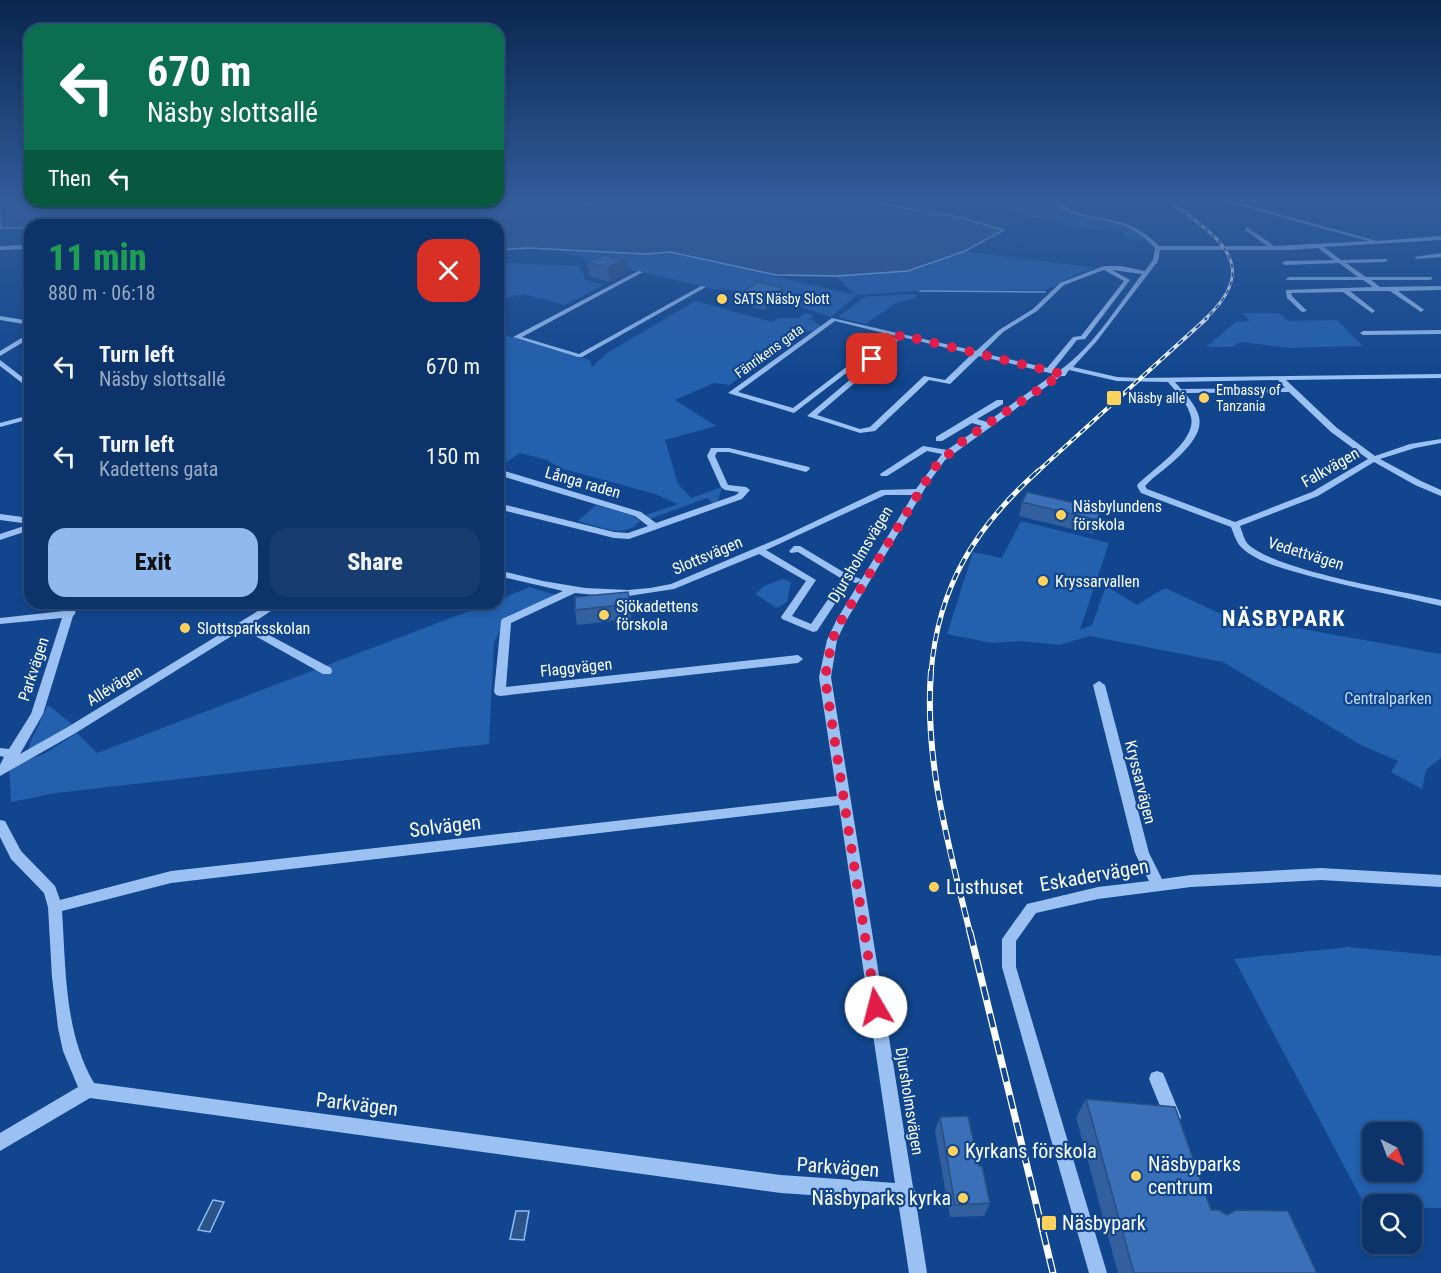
<!DOCTYPE html>
<html lang="en">
<head>
<meta charset="utf-8">
<style>
  :root { --surface:#0d346a; --page:#163c70; --text:#f1f3f6; --muted:#9aaac1; --line:#2d4f7e; --accent:#90b9f0 }
  body { margin:0; font-family:"Roboto Condensed",sans-serif; background:var(--page); color:var(--text); height:100vh; display:flex; flex-direction:column; font-size:22px; white-space:nowrap }
  * { box-sizing:border-box; margin:0 }
  p { font-size:20px; color:var(--muted) }
  .icon { flex:none; width:33px; height:33px; fill:none; stroke:currentColor; stroke-width:2; stroke-linecap:round; stroke-linejoin:round }
  .map { position:relative; flex:1; overflow:hidden }
  .details { position:absolute; left:24px; top:219px; width:480px; height:390px; display:flex; flex-direction:column; background:var(--surface); border-radius:18px; box-shadow:0 3px 9px #0003,0 0 0 2px var(--line) }
  .details>* { flex:none }
  .banner { position:absolute; left:24px; top:24px; width:480px; height:183px; border-radius:18px; box-shadow:0 3px 9px #0003,0 0 0 2px var(--line); background:#0b6e4f; color:#fff; overflow:hidden }
  .needle { width:39px; rotate:138deg }
  .buttons { position:absolute; left:1362px; top:1122px; display:grid; gap:12px }
  .buttons a { display:grid; place-items:center; width:60px; height:60px; border-radius:12px; background:var(--surface); box-shadow:0 3px 9px #0003,0 0 0 2px var(--line); font-size:30px }
  .pin { position:absolute; display:grid; place-items:center; width:51px; height:51px; color:#fff; margin:-26px; border-radius:12px; box-shadow:0 3px 9px #0006 }
  .me { position:absolute; width:66px; margin:-33px; rotate:352deg; stroke-linejoin:round; filter:drop-shadow(0 0 4px #0008) }
  .turn { display:flex; align-items:center; gap:21px; height:126px; padding:0 24px; font-size:27px }
  .turn .icon { width:78px; height:78px; stroke-width:2.5 }
  .turn b { display:block; font-size:42px; line-height:51px }
  .then { display:flex; align-items:center; height:57px; padding:0 24px; background:#0003; gap:12px; font-size:22px }
  .round { display:grid; place-items:center; flex:none; width:63px; height:63px; border-radius:18px; background:var(--page) }
  .headline { display:flex; align-items:center; justify-content:space-between; height:102px; padding:0 24px }
  h1 { font-size:36px; font-weight:800; line-height:45px; color:#1e9e55 }
  .primary-button { display:flex; gap:12px; margin-top:auto; padding:12px 24px }
  .primary-button a { flex:1; height:69px; border-radius:18px; background:var(--accent); color:#111; font-size:24px; font-weight:800; line-height:69px; text-align:center }
  .primary-button a+a { background:var(--page); color:var(--text) }
  ul { padding:0; list-style:none }
  li { display:flex; align-items:center; gap:18px; height:90px; padding:0 24px }
  li div { flex:1 }
  li b { display:block; font-size:22px }
  li em { font-style:normal }
  .map>svg:first-child { display:block }
</style>
</head>
<body>
<div class="map">
<svg width="1441" height="1273" viewBox="0 0 1441 1273">
  <rect width="100%" height="100%" fill="#11468e"/>
  <g fill="#2360ae" fill-rule="evenodd">
    <path d="M992,201H1048L1082,216L1133,228L1147,242L1126,238L1123,233L1098,228L1092,230L1010,212L1003,205Z"/>
    <path d="M569,250L646,254L670,252L855,295L836,276L908,271L965,251L1095,268L1077,274L1046,290L914,291L857,295L831,317L804,308L780,294L713,289L566,254Z"/>
    <path d="M498,263L581,266L579,272L584,273L585,280L604,285L565,305L523,294L498,301Z"/>
    <path d="M910,294L916,295L915,298L896,303L866,324L838,317L865,297Z"/>
    <path d="M695,301L773,322L778,318H799L804,313L813,315L810,319L822,326L813,332L808,331L729,385L714,383L675,400L716,426L665,440L678,484L691,498L722,487L718,501L713,503L707,498L650,519L646,515L678,504L655,494L560,468L547,460L520,453L498,468V333L590,360L592,367L607,353Z"/>
    <path d="M1242,313H1279L1288,321L1337,320L1363,346L1289,348L1241,342L1231,347H1206L1236,322L1250,321Z"/>
    <path d="M596,505L634,516L640,521C625,540 599,526 578,521Z"/>
    <path d="M1021,521L1109,543L1080,630L1092,625L1106,586L1137,605L1165,588L1221,614L1441,654V758L1426,770L1422,789L1391,772L1398,761L1361,745L1223,662L1090,636L1059,645L1020,641L992,643L947,634L973,552L1002,558Z"/>
    <path d="M783,579L791,582L787,602L777,608L755,594L764,586Z"/>
    <path d="M530,587L556,595L506,617L494,643L489,744L56,793L11,802L9,766L44,754L77,733L97,753L490,603H498V600Z"/>
    <path d="M48,705L72,724L29,750L30,743Z"/>
    <path d="M1349,947L1441,956V1208H1412V1204H1372V1209H1367L1234,959ZM1372,1132H1412V1172H1372Z"/>
  </g>
  <g fill="#2d5489" stroke="#8cbcf5" stroke-width="1.5">
    <path d="M0,201H559L586,204L606,201H864L958,217L1004,230L965,251L908,271L837,276L776,275L670,252L646,254L528,248L498,250V225H30V228H0Z"/>
    <path d="M213,1200L224,1202L210,1232L198,1230Z"/>
    <path d="M516,1211H529L524,1240L510,1239Z"/>
  </g>
  <g fill="none" stroke-linecap="round" stroke-linejoin="round">
    <path stroke="#8cbcf5" stroke-width="1.5" d="M920,291L1045,292"/>
    <g fill="#9bc1f2" fill-rule="evenodd">
      <path d="M1051,201C1060,201 1068,209 1077,212C1113,224 1129,216 1159,246H1267L1245,230L1247,227L1274,246L1369,241L1223,201H1231L1377,241L1441,236V240L1324,247L1341,260L1387,259V261L1385,262L1346,263L1366,277H1432V279L1430,280H1371L1380,287L1441,286V290L1398,291L1423,309L1424,310L1421,312L1390,291H1350L1374,310L1375,311L1372,313L1343,292L1291,293L1292,296L1307,311L1302,312L1287,298L1286,290L1373,287L1363,280H1287L1286,279L1289,277H1358L1339,263L1285,265L1282,263L1285,261L1334,260L1318,248L1290,250H1160L1158,261L1096,342L1073,367L1117,377L1138,378L1441,374V378L1286,380L1337,428L1375,456L1410,444L1441,439V443L1415,448L1380,459L1421,481L1441,490V496L1415,485L1374,462L1318,496L1240,526C1242,531 1244,539 1247,543C1272,570 1401,591 1441,600V606C1391,594 1341,586 1292,571C1275,566 1254,560 1241,547C1236,542 1234,534 1231,527L1141,493L1137,486L1138,484C1153,469 1197,441 1191,417C1188,403 1176,392 1168,382L1117,381L1069,370L1065,376H1061L945,460L927,485L846,621L837,640L831,677L913,1187L916,1193L915,1196L927,1273H909L898,1201L781,1193L90,1098L0,1151V1133L78,1087L63,1051L58,1028L52,977L48,907L44,893L11,859L0,837V820L5,821L21,851L55,886L60,900L171,871L837,796L819,677L827,640L836,621L860,581L856,583L850,581L817,631L813,632L782,619L781,617L806,581L759,554L674,589L628,596H606L575,593L511,623L506,687L798,655L803,659L798,663L500,696L496,695L494,692L501,621L502,619L563,591L498,576V570L543,581L585,588L628,590L650,588L671,584L782,537L881,490L916,489L942,454L927,451L887,476H881L880,474L923,446L947,450L982,426L972,423L942,441H936V437L997,400H1003V404L977,419L987,422L1054,374L979,356L950,384L929,380L875,431L860,433L807,416L871,362L862,361L794,413L728,393L832,318L976,351L999,330L1033,309L1060,283L1104,266H1121L1145,271L1153,260L1155,248C1147,240 1140,233 1129,228C1103,216 1073,221 1051,201ZM1104,270L1124,281L1081,336L1073,337L1047,368L982,353L1003,332L1037,311L1064,285ZM1112,270L1142,274C1117,307 1093,347 1059,371L1053,370L1077,340L1085,339L1130,280ZM835,321L896,336L869,357L858,358L793,408L738,392ZM902,337L972,354L945,380L924,376L870,427L860,429L817,415L878,363L879,362L876,359ZM1278,380L1285,388L1181,389L1175,382ZM1289,392L1331,432L1368,459L1312,492L1235,522L1147,489L1145,486L1150,481C1166,467 1205,441 1199,417C1197,408 1190,400 1185,393ZM885,495H913L861,580L859,578L850,576L800,546H794L789,551L791,553L798,552L842,579L811,624L792,616L816,580L766,550ZM839,805L895,1183L781,1175L94,1083C64,1032 66,968 62,911L171,883Z"/>
      <path d="M1315,201H1380L1378,202Z"/>
      <path d="M30,245V249L0,250V246Z"/>
      <path d="M1441,253V257L1417,259L1414,257Z"/>
      <path d="M638,271L643,272L522,337L579,354L701,286L706,287L582,357H578L513,337Z"/>
      <path d="M0,316L30,321V325L0,320Z"/>
      <path d="M1441,330V334L1363,335L1360,333L1363,331Z"/>
      <path d="M30,333V338L0,356V351Z"/>
      <path d="M0,360L30,383V389L0,366Z"/>
      <path d="M30,415V419L0,427V423Z"/>
      <path d="M711,448H729L809,467L810,469L806,472L729,452H717L715,456L728,485L746,487L750,490L742,499L629,539L614,538L498,509V503L614,532L628,533L648,526L635,516L498,475V469L641,512L656,523L736,495L739,492L725,490L721,487L707,456Z"/>
      <path d="M0,514L30,518V524L0,520Z"/>
      <path d="M30,524V530L0,540V534Z"/>
      <path d="M67,603H77L75,614L73,616L43,714L20,754L66,728L271,603H283L250,625L331,668L332,671L331,674H323L243,629L74,734L0,776V765L4,757L0,756V748L9,749L31,714L62,618L0,624V618L64,611Z"/>
      <path d="M1099,681L1105,685L1149,853L1162,879L1191,875L1321,868L1441,875V887L1321,880L1191,887L1098,899L1036,913L1016,941V967L1107,1273H1089L1002,967V939L1027,904L1098,887L1149,881L1135,853L1093,685Z"/>
      <path d="M1157,1071L1163,1073L1181,1117L1179,1123L1173,1125L1167,1123L1149,1079L1151,1073Z"/>
    </g>
    <defs>
      <path id="rail-far4" d="M1169,201C1217,236 1264,265 1205,319"/>
      <path id="rail-far3" d="M1036,473L1207,318"/>
      <path id="rail-far2" d="M931,673C938,586 975,528 1038,471"/>
      <path id="rail-far1" d="M931,671C924,762 949,846 970,933"/>
      <path id="rail" d="M970,932L1053,1273"/>
    </defs>
    <use href="#rail-far4" stroke="#fff" stroke-width="3"/>
    <use href="#rail-far3" stroke="#fff" stroke-width="4"/>
    <use href="#rail-far2" stroke="#fff" stroke-width="5"/>
    <use href="#rail-far1" stroke="#fff" stroke-width="6"/>
    <use href="#rail" stroke="#fff" stroke-width="7"/>
    <use href="#rail-far4" stroke="#11468e" stroke-width="1.5" stroke-dasharray="4.5" stroke-linecap="butt"/>
    <use href="#rail-far3" stroke="#11468e" stroke-width="2" stroke-dasharray="6" stroke-linecap="butt"/>
    <use href="#rail-far2" stroke="#11468e" stroke-width="3" stroke-dasharray="8" stroke-linecap="butt"/>
    <use href="#rail-far1" stroke="#11468e" stroke-width="4" stroke-dasharray="10" stroke-linecap="butt"/>
    <use href="#rail" stroke="#11468e" stroke-width="4.5" stroke-dasharray="14" stroke-linecap="butt"/>
  </g>
  <g fill="#32609e">
    <path d="M625,260L626,274L609,282L589,276L587,262Z"/>
    <path d="M783,288V299L765,310L740,304V293Z"/>
    <path d="M1022,502L1101,509L1093,534L1019,516Z"/>
    <path d="M630,604L631,619L577,625L575,610Z"/>
    <path d="M1086,1099L1211,1210L1317,1273H1118L1076,1117Z"/>
    <path d="M940,1117L979,1166L990,1203L984,1216L950,1217L935,1131Z"/>
  </g>
  <g fill="#294e81">
    <path d="M625,260L626,274L609,282L608,267Z"/>
    <path d="M783,288V299L765,310L766,299Z"/>
  </g>
  <g fill="#3a70b8" stroke="#294e81" stroke-width="1.5">
    <path d="M604,255L625,260L608,267L587,262Z"/>
    <path d="M758,282L783,288L766,299L740,293Z"/>
    <path d="M1027,492L1101,509L1097,520L1022,502Z"/>
    <path d="M628,592L630,604L575,610V597Z"/>
    <path d="M1086,1099L1175,1107L1211,1210H1219L1227,1215L1236,1210L1288,1211L1317,1273H1134Z"/>
    <path d="M968,1116L979,1166H982L990,1203L955,1205L940,1117Z"/>
  </g>
  <linearGradient id="sky" x2="0" y2="1"><stop stop-color="#09264e"/><stop offset="0.53" stop-color="#325d9b"/><stop offset="1" stop-color="#325d9b" stop-opacity="0"/></linearGradient>
  <rect width="1441" height="379" fill="url(#sky)"/>
  <g fill="none" stroke-linecap="round" stroke-linejoin="round">
    <path stroke="#e11d48" stroke-width="10" stroke-dasharray="0 18" d="M872,359L901,335L1062,374L964,440L934,468L841,621L832,640L825,678L876,1007"/>
  </g>
  <g fill="#ffd25c" stroke="#11468e" stroke-width="2">
    <circle cx="722" cy="299" r="6"/>
    <rect x="1106" y="390" width="16" height="16" rx="3"/>
    <circle cx="1204" cy="398" r="6"/>
    <circle cx="1061" cy="515" r="6"/>
    <circle cx="1043" cy="581" r="6"/>
    <circle cx="604" cy="615" r="6"/>
    <circle cx="185" cy="628" r="6"/>
    <circle cx="934" cy="887" r="6"/>
    <circle cx="953" cy="1151" r="6"/>
    <circle cx="1136" cy="1176" r="6"/>
    <circle cx="963" cy="1198" r="6"/>
    <rect x="1041" y="1215" width="16" height="16" rx="3"/>
  </g>
  <g text-anchor="middle" stroke-width="4.5" stroke-linejoin="round" paint-order="stroke">
    <g font-size="14" fill="#fff" stroke="#11468e" text-anchor="start">
      <text x="734" y="304">SATS Näsby Slott</text>
      <text x="1216" y="395">Embassy of<tspan x="1216" dy="16">Tanzania</tspan></text>
      <text x="1128" y="403">Näsby allé</text>
    </g>
    <g font-size="14" fill="#fff" stroke="#11468e">
      <text transform="translate(769 351) rotate(-36)" y="5">Fänrikens gata</text>
    </g>
    <g font-size="16" fill="#fff" stroke="#11468e">
      <text transform="translate(1330 467) rotate(-30)" y="6">Falkvägen</text>
      <text transform="translate(583 482) rotate(16)" y="6">Långa raden</text>
      <text transform="translate(1306 553) rotate(17)" y="6">Vedettvägen</text>
      <text transform="translate(860 554) rotate(-59)" y="6">Djursholmsvägen</text>
      <text transform="translate(707 555) rotate(-23)" y="6">Slottsvägen</text>
      <text transform="translate(576 667) rotate(-6)" y="6">Flaggvägen</text>
      <text transform="translate(33 669) rotate(-72)" y="6">Parkvägen</text>
      <text transform="translate(114 685) rotate(-32)" y="6">Allévägen</text>
      <text transform="translate(1141 782) rotate(76)" y="6">Kryssarvägen</text>
      <text transform="translate(910 1101) rotate(81)" y="6">Djursholmsvägen</text>
    </g>
    <g font-size="16" fill="#fff" stroke="#11468e" text-anchor="start">
      <text x="1073" y="512">Näsbylundens<tspan x="1073" dy="18">förskola</tspan></text>
      <text x="1055" y="587">Kryssarvallen</text>
      <text x="616" y="612">Sjökadettens<tspan x="616" dy="18">förskola</tspan></text>
      <text x="197" y="634">Slottsparksskolan</text>
    </g>
    <g font-size="16" fill="#c2dcfd" stroke="#11468e">
      <text x="1388" y="704">Centralparken</text>
    </g>
    <g font-size="20" fill="#fff" stroke="#11468e">
      <text transform="translate(445 826) rotate(-7)" y="7">Solvägen</text>
      <text transform="translate(1094 875) rotate(-10)" y="7">Eskadervägen</text>
      <text transform="translate(357 1104) rotate(7)" y="7">Parkvägen</text>
      <text transform="translate(838 1167) rotate(4)" y="7">Parkvägen</text>
    </g>
    <g font-size="20" fill="#fff" stroke="#11468e" text-anchor="start">
      <text x="946" y="894">Lusthuset</text>
      <text x="965" y="1158">Kyrkans förskola</text>
      <text x="1148" y="1171">Näsbyparks<tspan x="1148" dy="23">centrum</tspan></text>
      <text x="951" y="1205" text-anchor="end">Näsbyparks kyrka</text>
      <text x="1062" y="1230">Näsbypark</text>
    </g>
    <g font-size="22" font-weight="bold" letter-spacing="1.5" fill="#fff" stroke="#11468e">
      <text x="1284" y="626">NÄSBYPARK</text>
    </g>
  </g>
</svg>
<div class="buttons">
<a><svg class="needle" viewBox="-14 -14 28 28"><path d="M0-13l5 13h-10z" fill="#e53935"/><path d="M0 13l5-13h-10z" fill="#9aaac1"/></svg></a>
<a><svg class="icon" aria-label="search" viewBox="0 0 24 24"><circle cx="10" cy="10" r="6"/><path d="M15 15l6 6"/></svg></a>
</div>
<div class="pin" style="left:872px;top:359px;background:#d93025"><svg class="icon" aria-label="arrive" viewBox="0 0 24 24"><path d="M6 21V4h12l-3 4 3 4H6"/></svg></div>
<svg class="me" style="left:876px;top:1007px" viewBox="-20 -20 40 40"><circle r="19" fill="#fff"/><path d="M0-13L10 11 0 6-10 11z" fill="#e11d48"/></svg>
<div class="banner">
<div class="turn"><svg class="icon" aria-label="left" viewBox="0 0 24 24"><path d="M17 20v-9H6M10 6l-5 5 5 5"/></svg><div><b>670 m</b>Näsby slottsallé</div></div>
<div class="then">Then<svg class="icon" aria-label="left" viewBox="0 0 24 24"><path d="M17 20v-9H6M10 6l-5 5 5 5"/></svg></div>
</div>
<section class="details">
<div class="headline"><div><h1>11 min</h1><p>880 m · 06:18</p></div><a class="round" style="background:#d93025;color:#fff"><svg class="icon" aria-label="close" viewBox="0 0 24 24"><path d="M6 6l12 12M18 6L6 18"/></svg></a></div>
<ul>
<li><svg class="icon" aria-label="left" viewBox="0 0 24 24"><path d="M17 20v-9H6M10 6l-5 5 5 5"/></svg><div><b>Turn left</b><p>Näsby slottsallé</p></div><em>670 m</em></li>
<li><svg class="icon" aria-label="left" viewBox="0 0 24 24"><path d="M17 20v-9H6M10 6l-5 5 5 5"/></svg><div><b>Turn left</b><p>Kadettens gata</p></div><em>150 m</em></li>
</ul>
<div class="primary-button"><a>Exit</a><a>Share</a></div>
</section>
</div>
</body>
</html>
